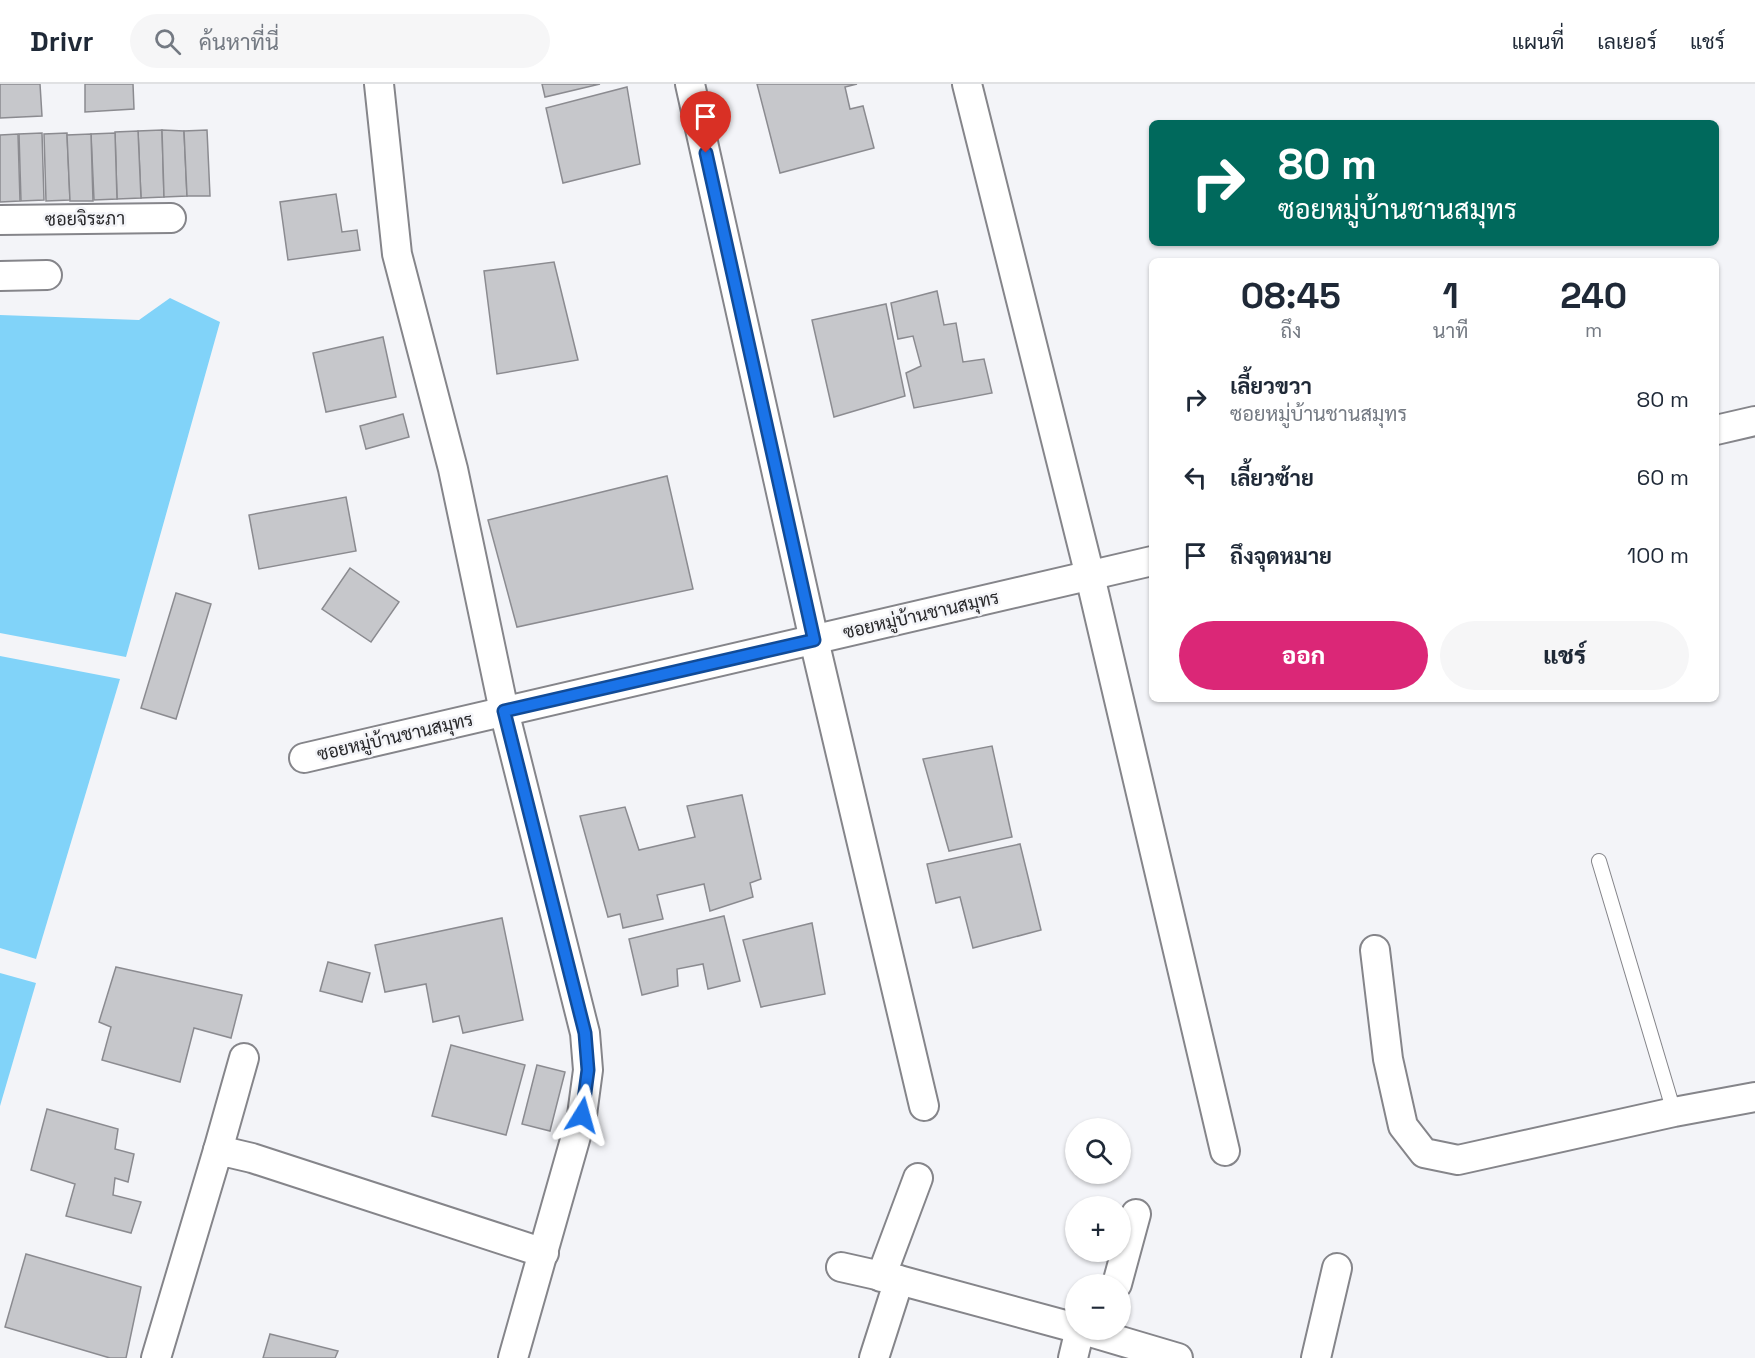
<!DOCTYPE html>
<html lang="th">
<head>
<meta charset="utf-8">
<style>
  :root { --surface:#fff; --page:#f6f6f7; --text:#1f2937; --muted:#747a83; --line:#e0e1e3; --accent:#db2777 }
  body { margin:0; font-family:"Space Grotesk",Sarabun,sans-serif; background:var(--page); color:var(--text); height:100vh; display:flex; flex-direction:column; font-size:22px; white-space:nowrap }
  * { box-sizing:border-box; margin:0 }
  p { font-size:20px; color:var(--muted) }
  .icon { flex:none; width:33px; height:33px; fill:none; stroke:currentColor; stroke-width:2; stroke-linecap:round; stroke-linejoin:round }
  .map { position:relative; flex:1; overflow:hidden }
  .details { position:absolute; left:1149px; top:174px; width:570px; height:444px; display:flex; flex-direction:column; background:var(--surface); border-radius:9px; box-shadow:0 2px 4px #0004 }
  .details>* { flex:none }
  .banner { position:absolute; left:1149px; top:36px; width:570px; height:126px; border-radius:9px; box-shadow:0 2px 4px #0004; background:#00695c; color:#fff; overflow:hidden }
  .tools { position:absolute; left:1065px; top:1034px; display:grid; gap:12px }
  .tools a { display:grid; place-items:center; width:66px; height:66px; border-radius:50%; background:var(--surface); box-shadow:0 2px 4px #0004; font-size:30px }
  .pin { position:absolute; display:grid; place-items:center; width:51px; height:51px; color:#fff; margin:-62px -26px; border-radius:50% 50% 50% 0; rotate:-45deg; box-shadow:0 0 6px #0007 }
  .pin .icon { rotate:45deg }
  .me { position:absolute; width:66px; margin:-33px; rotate:8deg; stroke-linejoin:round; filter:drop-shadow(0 0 4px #0008) }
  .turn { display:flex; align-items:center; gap:21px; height:126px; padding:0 30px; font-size:27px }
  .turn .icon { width:78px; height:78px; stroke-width:2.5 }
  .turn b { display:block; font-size:42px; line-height:51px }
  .eta { display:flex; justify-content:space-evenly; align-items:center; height:102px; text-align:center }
  .eta b { font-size:36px; font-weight:800; line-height:42px }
  .primary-button { display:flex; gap:12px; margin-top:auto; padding:12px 30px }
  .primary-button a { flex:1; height:69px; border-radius:36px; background:var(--accent); color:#fff; font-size:24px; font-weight:800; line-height:69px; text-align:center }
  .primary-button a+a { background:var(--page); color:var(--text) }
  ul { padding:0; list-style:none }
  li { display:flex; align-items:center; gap:18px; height:78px; padding:0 30px }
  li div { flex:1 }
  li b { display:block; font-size:22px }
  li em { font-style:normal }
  header { display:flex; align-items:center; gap:36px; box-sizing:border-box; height:84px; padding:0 30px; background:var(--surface); border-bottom:2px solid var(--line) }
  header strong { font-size:28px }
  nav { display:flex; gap:33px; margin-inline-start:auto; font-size:21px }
  .search { width:420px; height:54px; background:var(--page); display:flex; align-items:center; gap:15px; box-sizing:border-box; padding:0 21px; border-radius:33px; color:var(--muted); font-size:22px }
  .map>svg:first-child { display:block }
</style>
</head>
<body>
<header>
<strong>Drivr</strong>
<div class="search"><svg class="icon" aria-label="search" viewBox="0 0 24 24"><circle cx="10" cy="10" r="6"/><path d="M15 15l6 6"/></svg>ค้นหาที่นี่</div>
<nav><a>แผนที่</a><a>เลเยอร์</a><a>แชร์</a></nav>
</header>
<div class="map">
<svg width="1755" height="1274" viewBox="0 0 1755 1274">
  <rect width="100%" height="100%" fill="#f3f4f8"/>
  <g fill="#81d3f9">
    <path d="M170,214L220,238L126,573L0,549V231L139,236Z"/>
    <path d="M0,572L120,595L36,875L0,864Z"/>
    <path d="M0,889L36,899L0,1022Z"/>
  </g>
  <g fill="#c6c7cb" stroke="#8b8b90" stroke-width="1.5">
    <path d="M0,0H40L42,32L0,34Z"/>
    <path d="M85,0H133L134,25L85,28Z"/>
    <path d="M542,0H600L545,13Z"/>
    <path d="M757,0H857L845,3L850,25L863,22L874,64L780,89Z"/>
    <path d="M627,3L640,80L563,99L546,24Z"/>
    <path d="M162,46L164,113L141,114L138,47Z"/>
    <path d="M162,46L184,47L187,112L164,113Z"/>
    <path d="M207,46L210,112H187L184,47Z"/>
    <path d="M138,47L141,114L117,115L115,48Z"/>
    <path d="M42,49L44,116L21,117L19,50Z"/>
    <path d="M67,49L70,116L46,117L44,50Z"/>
    <path d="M115,49L117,115L94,116L91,50Z"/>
    <path d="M18,50L20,117L0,118V51Z"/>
    <path d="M91,50L93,117H70L67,51Z"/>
    <path d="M336,110L342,148L357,146L360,166L288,176L280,118Z"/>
    <path d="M554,178L578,276L497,290L484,187Z"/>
    <path d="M937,207L944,241L956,239L963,278L984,275L992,309L914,324L906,289L921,282L913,252L898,255L891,219Z"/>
    <path d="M886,220L905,312L834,333L812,236Z"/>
    <path d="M383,253L396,313L326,328L313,269Z"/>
    <path d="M403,330L409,353L366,365L360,342Z"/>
    <path d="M667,392L693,505L517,543L488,436Z"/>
    <path d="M346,413L356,467L259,485L249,431Z"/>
    <path d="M350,484L399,518L371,558L322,525Z"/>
    <path d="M176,509L211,520L176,635L141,624Z"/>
    <path d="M992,662L1012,753L949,767L923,675Z"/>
    <path d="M742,711L761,795L750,799L753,813L710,827L704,800L657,811L663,835L623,844L620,830L608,833L580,732L625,723L639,766L695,753L687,722Z"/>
    <path d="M1020,760L1041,846L973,864L960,813L936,819L927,780Z"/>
    <path d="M724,832L740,897L708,905L703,880L677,885L678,902L642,911L629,855Z"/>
    <path d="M502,834L523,936L463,949L459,932L433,938L426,900L385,908L375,861Z"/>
    <path d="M812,839L825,910L761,923L743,856Z"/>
    <path d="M328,878L370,889L362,918L320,907Z"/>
    <path d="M116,883L242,911L231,954L194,944L180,998L102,976L111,943L99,938Z"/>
    <path d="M451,961L525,981L506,1051L432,1032Z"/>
    <path d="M537,981L565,988L550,1047L522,1040Z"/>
    <path d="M47,1025L118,1045L115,1065L134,1070L128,1098L115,1094L113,1111L141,1118L131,1149L66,1132L75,1100L31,1086Z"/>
    <path d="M26,1170L141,1203L126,1274H110L5,1243Z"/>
    <path d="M270,1250L338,1267L335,1274H263Z"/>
  </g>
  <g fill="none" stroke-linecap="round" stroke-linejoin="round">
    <defs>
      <path id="lane" d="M1599,777L1674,1028"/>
      <g id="street">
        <path d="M379,0L397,170L453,385L504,627L585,949L588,986L582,1031L513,1274"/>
        <path d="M690,0L814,556L924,1022"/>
        <path d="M967,0L1090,492L1225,1067"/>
        <path d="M0,136L171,134"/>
        <path d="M0,192L47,191"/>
        <path d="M1716,346L1755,337"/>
        <path d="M304,674L1152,477"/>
        <path d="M1375,866L1388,975L1403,1042L1424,1069L1458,1076L1674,1028L1755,1013"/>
        <path d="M218,1066L244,974"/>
        <path d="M841,1183L899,1196L1076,1244"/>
        <path d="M881,1193L918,1094"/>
        <path d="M1117,1200L1136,1130"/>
        <path d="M156,1274L218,1066L252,1074L544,1169"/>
        <path d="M874,1274L899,1196"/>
        <path d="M1073,1274L1080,1245L1178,1274"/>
        <path d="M1316,1274L1337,1184"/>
      </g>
    </defs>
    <use href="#lane" stroke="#85858a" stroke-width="16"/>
    <use href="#street" stroke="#85858a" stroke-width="32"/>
    <use href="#lane" stroke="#fff" stroke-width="14"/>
    <use href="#street" stroke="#fff" stroke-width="28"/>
  </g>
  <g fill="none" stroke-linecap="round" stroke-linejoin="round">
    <defs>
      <path id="route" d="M582,1031L588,986L585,949L504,627L814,556L706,69"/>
    </defs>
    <use href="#route" stroke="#114b97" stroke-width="15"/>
    <use href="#route" stroke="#1a73e8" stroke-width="10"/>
  </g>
  <g text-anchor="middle" stroke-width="5" stroke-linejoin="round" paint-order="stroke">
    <g font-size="18" fill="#28282a" stroke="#f3f4f8">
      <text transform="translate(85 135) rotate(-1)" y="6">ซอยจิระภา</text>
      <text transform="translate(921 531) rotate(-13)" y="6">ซอยหมู่บ้านชานสมุทร</text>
      <text transform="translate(395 653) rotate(-13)" y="6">ซอยหมู่บ้านชานสมุทร</text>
    </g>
  </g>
</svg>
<div class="tools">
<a><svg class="icon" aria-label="search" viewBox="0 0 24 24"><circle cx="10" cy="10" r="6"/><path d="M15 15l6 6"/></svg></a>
<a>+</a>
<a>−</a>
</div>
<div class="pin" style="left:706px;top:69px;background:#d93025"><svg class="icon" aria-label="arrive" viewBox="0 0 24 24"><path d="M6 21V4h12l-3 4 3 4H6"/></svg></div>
<svg class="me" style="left:582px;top:1031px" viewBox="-20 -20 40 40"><path d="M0-17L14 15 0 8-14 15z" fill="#1a73e8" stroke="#fff" stroke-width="4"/></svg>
<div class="banner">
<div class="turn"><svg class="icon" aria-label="right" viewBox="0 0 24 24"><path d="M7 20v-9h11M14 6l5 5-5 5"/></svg><div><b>80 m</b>ซอยหมู่บ้านชานสมุทร</div></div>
</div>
<section class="details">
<div class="eta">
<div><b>08:45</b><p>ถึง</p></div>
<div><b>1</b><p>นาที</p></div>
<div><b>240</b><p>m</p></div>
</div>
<ul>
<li><svg class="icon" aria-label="right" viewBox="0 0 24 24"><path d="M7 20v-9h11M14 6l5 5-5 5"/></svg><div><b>เลี้ยวขวา</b><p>ซอยหมู่บ้านชานสมุทร</p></div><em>80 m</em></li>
<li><svg class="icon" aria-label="left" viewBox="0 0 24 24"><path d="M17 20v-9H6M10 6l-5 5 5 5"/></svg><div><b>เลี้ยวซ้าย</b></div><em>60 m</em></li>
<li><svg class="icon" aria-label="arrive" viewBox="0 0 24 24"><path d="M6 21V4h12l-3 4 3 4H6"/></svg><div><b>ถึงจุดหมาย</b></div><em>100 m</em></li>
</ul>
<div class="primary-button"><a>ออก</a><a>แชร์</a></div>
</section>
</div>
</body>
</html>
